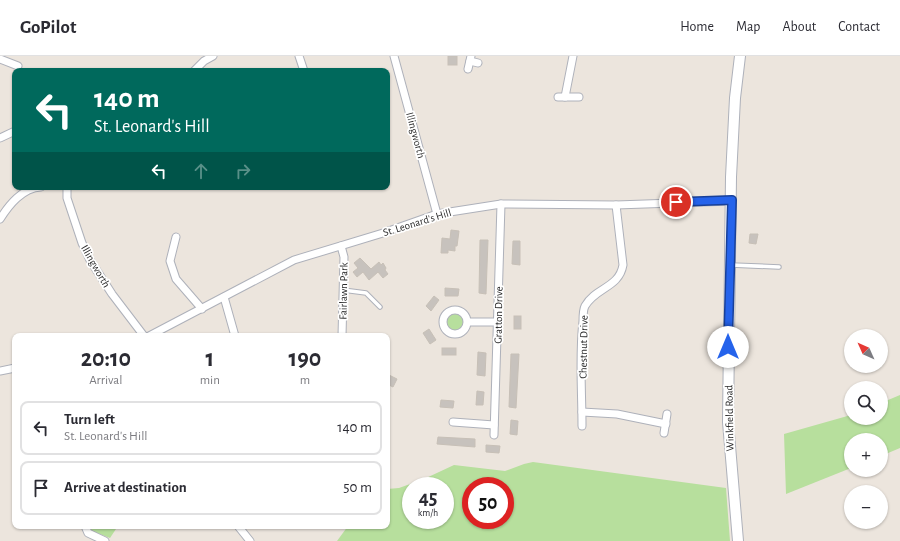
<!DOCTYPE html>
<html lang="en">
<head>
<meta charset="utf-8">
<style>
  :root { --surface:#fff; --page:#f2f2f3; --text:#2b2b33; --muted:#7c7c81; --line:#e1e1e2 }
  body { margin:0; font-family:"Alegreya Sans",sans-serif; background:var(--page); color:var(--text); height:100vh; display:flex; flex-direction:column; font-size:15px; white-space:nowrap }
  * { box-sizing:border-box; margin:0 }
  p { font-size:13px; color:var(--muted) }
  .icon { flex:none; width:22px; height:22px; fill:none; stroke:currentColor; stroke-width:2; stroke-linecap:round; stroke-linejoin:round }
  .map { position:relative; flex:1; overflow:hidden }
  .side { position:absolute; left:12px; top:277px; width:378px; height:196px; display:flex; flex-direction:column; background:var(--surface); border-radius:8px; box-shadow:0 1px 3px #0004 }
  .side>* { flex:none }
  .guide { position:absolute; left:12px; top:12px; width:378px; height:122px; border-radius:8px; box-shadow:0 1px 3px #0004; background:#00695c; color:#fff; overflow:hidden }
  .needle { width:26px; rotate:315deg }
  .fabs { position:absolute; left:844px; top:273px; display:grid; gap:8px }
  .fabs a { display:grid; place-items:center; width:44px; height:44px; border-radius:50%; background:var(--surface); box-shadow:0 1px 3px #0004; font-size:20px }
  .speed { position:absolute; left:402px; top:421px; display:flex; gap:8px; font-size:20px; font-weight:700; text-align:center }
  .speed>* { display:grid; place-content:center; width:52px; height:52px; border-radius:50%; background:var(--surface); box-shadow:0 1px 3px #0004; line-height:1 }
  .speed small { font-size:10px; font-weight:400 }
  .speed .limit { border:6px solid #d22; background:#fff; color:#111 }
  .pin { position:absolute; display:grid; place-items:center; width:34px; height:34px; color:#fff; margin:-17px; border:2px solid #fff; border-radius:50%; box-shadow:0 1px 4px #0007 }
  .me { position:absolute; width:44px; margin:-22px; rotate:0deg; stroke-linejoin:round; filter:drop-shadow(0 0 3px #0008) }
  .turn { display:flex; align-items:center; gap:14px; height:84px; padding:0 16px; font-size:18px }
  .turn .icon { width:52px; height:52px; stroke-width:2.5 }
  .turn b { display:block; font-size:28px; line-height:34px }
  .lanes { display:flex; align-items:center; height:38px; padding:0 16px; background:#0003; justify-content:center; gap:20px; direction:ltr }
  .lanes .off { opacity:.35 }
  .eta { display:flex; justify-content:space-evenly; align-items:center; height:68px; text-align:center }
  .eta b { font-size:24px; font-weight:700; line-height:28px }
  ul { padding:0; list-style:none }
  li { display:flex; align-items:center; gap:12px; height:54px; margin:0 8px 6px; padding:0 8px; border:2px solid var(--line); border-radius:8px }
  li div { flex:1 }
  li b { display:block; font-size:15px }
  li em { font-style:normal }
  header { display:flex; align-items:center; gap:24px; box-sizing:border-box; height:56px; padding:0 20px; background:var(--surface); border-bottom:1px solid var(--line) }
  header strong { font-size:19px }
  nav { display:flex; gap:22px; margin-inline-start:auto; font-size:14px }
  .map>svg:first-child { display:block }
</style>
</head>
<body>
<header>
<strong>GoPilot</strong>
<nav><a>Home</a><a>Map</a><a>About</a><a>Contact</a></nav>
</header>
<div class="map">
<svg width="900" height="485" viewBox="0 0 900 485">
  <rect width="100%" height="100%" fill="#ece5dd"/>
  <g fill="#b7df9d" fill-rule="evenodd">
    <circle cx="455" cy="266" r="10"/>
    <path d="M900,339V392L881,400V384H851V412L786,438L784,378L851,359V362H881V347Z"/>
    <path d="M533,406L726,432L730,485H337L348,470H387V433L399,432L424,423L454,409L505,415L524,408ZM411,430H445V464H411ZM471,430H505V464H471Z"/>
    <path d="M89,470H118L110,482L92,475Z"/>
  </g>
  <g fill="#c7c2bd" stroke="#c7c0b7">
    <rect x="448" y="0" width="9" height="9"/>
    <path d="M451,174L459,175L457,190H455V195L448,194V197H441L442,182L450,183Z"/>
    <path d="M750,178H758L756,188L749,187Z"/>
    <path d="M480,184H488L486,238L479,237Z"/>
    <path d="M513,185H520V209L512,208Z"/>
    <path d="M360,202L371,213L379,206L381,209L383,207L386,212L385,214L388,218L383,222L378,216L369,224L363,216L357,221L353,216L358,212L354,207Z"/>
    <path d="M445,232L459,233L458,240H445Z"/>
    <path d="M434,240L439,244L431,255L426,250Z"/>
    <rect x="514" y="260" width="7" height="13"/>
    <path d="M429,273L436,284L430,288L423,277Z"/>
    <rect x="442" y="292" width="14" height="7"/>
    <path d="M478,296L486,297L485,320L477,319Z"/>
    <path d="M511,298H519L516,352L509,351Z"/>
    <path d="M387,318L397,323L393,331L387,328Z"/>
    <path d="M477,335L484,336L483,349H476Z"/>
    <path d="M441,344L454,345L453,352L440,351Z"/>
    <path d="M511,364L518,365L517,379L510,378Z"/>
    <path d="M438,381L475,383V391L437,388Z"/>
    <path d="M486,389L500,390L499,397L486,396Z"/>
  </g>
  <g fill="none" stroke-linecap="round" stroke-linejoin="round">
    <defs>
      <g id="service">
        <path d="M731,209L779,211"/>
        <path d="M343,234L366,237L380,251"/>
      </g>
      <g id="minor">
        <path d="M299,0L304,15"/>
        <path d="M394,0L437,158"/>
        <path d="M0,3L18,10"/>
        <path d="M470,5L478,7"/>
        <path d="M468,13L471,0"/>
        <path d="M194,15L204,5L213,0"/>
        <path d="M558,41H579"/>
        <path d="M565,41L573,0"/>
        <path d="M0,82L15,75"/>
        <path d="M67,131V142L82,187L90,204L112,238L144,280"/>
        <path d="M0,163C9,149 22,132 41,131"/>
        <path d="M176,181L170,205L176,223L202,253"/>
        <path d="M341,190L344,201L342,280"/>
        <path d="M224,241L235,280"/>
        <circle cx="455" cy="266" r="12"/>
        <path d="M468,266H498"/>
        <path d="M149,280L294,204L383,177L437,158L501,148L616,149L732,145"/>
        <path d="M0,315L15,312"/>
        <path d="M582,356L617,358L666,368"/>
        <path d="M453,366L494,369"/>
        <path d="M582,370C582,335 579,300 583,265C583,261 583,254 585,250C596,231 619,232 623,209L616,149"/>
        <path d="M664,377L667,358"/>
        <path d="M494,379L501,148"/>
        <path d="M85,470L88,477L105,485"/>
        <path d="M238,470L250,485"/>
      </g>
      <path id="secondary" d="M738,485L728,366L731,121L735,42L740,0"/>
    </defs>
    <use href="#service" stroke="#aeb1ba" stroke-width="5.5"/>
    <use href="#minor" stroke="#aeb1ba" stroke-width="9"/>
    <use href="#secondary" stroke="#aeb1ba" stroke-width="12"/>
    <use href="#service" stroke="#fff" stroke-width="3.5"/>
    <use href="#minor" stroke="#fff" stroke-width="7"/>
    <use href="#secondary" stroke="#fff" stroke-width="10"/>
  </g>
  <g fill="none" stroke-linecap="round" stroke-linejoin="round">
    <defs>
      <path id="route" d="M676,146L732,144L728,291"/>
    </defs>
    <use href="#route" stroke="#184099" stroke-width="10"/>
    <use href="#route" stroke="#2563eb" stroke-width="7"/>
  </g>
  <g text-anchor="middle" stroke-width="3.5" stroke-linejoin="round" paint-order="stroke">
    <g font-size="11" fill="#2b2b2b" stroke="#fff">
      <text transform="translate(416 79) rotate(75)" y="4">Illingworth</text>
      <text transform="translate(417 166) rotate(-17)" y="4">St. Leonard's Hill</text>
      <text transform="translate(96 210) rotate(60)" y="4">Illingworth</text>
      <text transform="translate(343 235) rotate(-89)" y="4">Fairlawn Park</text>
      <text transform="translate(498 259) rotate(-89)" y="4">Gratton Drive</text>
      <text transform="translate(583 291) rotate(-89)" y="4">Chestnut Drive</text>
      <text transform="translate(729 362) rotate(-91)" y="4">Winkfield Road</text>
    </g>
  </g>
</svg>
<div class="fabs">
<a><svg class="needle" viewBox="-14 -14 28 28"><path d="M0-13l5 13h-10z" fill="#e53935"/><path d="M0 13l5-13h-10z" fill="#7c7c81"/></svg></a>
<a><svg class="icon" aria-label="search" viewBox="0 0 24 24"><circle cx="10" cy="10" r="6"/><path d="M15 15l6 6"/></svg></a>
<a>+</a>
<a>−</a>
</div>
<div class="speed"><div>45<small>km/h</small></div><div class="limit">50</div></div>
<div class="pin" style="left:676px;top:146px;background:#d93025"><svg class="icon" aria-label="arrive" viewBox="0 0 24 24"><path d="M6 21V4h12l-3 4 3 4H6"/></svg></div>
<svg class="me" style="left:728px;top:291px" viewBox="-20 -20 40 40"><circle r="19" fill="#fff"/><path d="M0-13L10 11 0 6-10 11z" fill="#2563eb"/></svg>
<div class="guide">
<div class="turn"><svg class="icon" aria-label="left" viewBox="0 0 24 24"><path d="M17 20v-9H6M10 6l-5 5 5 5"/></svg><div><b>140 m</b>St. Leonard's Hill</div></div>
<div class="lanes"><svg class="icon" aria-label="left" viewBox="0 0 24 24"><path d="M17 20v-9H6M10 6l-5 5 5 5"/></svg><svg class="icon off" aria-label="ahead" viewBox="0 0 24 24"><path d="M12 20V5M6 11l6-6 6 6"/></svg><svg class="icon off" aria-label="right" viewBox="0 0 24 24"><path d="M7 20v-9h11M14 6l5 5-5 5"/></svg></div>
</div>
<section class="side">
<div class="eta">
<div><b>20:10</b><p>Arrival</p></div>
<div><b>1</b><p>min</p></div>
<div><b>190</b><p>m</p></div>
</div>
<ul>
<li><svg class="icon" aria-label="left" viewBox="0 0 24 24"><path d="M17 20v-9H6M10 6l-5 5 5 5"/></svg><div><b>Turn left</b><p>St. Leonard's Hill</p></div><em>140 m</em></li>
<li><svg class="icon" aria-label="arrive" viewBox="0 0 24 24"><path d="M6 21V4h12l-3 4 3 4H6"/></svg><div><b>Arrive at destination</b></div><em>50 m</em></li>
</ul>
</section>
</div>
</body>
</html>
